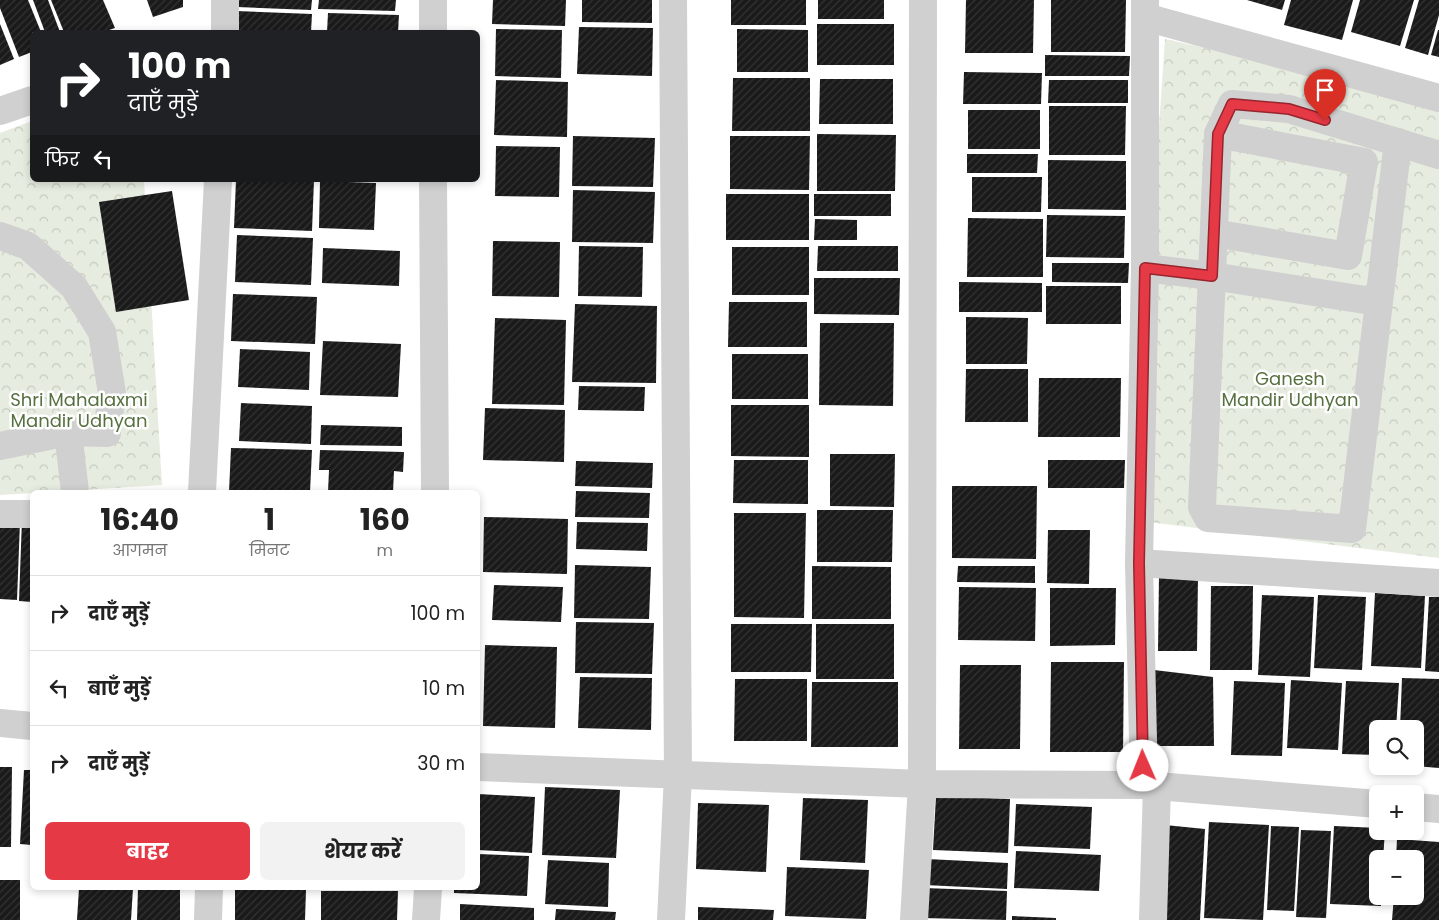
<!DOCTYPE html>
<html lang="hi">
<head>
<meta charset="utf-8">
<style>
  :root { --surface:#fff; --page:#f2f2f2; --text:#222; --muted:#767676; --line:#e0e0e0; --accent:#e63946 }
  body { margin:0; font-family:Poppins,"Noto Sans Devanagari",sans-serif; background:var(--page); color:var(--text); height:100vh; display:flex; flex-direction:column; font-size:19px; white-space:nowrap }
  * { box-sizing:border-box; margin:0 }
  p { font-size:16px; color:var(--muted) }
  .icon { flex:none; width:28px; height:28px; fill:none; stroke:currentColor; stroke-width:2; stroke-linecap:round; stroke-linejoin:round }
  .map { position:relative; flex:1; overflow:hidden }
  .sheet { position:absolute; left:30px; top:490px; width:450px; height:400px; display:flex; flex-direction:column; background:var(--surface); border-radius:8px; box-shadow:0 2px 8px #0003 }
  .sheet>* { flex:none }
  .guide { position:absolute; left:30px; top:30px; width:450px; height:152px; border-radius:8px; box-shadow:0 2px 8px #0003; background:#202124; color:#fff; overflow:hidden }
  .buttons { position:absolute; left:1369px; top:720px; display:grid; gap:10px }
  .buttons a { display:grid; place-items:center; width:55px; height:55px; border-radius:8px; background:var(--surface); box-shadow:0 2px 8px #0003; font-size:25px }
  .pin { position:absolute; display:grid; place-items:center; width:42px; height:42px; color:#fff; margin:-51px -21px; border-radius:50% 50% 50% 0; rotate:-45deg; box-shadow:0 0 5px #0007 }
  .pin .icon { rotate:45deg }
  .me { position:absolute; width:55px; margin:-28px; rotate:359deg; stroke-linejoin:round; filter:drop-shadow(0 0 4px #0008) }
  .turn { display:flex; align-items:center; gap:18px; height:105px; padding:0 15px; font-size:22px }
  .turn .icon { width:65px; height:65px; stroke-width:2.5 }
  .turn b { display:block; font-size:35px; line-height:42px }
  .then { display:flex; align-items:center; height:48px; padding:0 15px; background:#0003; gap:10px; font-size:19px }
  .eta { display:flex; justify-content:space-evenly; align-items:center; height:85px; text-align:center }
  .eta b { font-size:30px; font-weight:700; line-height:35px }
  .action { display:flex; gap:10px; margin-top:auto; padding:10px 15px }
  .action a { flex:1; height:58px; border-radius:8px; background:var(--accent); color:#fff; font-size:20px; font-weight:700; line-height:58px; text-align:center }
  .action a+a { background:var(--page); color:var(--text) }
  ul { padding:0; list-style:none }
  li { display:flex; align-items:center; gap:15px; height:75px; padding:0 15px; border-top:1px solid var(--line) }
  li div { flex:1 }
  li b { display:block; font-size:19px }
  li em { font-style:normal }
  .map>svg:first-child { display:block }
</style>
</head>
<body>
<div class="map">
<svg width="1439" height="920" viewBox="0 0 1439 920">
  <defs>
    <pattern id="forest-crowns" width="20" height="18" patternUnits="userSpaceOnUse" patternTransform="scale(1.25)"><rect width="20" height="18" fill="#e6ecdf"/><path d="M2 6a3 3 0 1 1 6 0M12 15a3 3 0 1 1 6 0" fill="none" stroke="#c6cbc0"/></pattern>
    <pattern id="building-hatch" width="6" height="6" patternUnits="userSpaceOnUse" patternTransform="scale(1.25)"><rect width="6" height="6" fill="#1a1a1a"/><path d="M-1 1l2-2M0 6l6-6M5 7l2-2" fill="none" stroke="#333"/></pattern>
  </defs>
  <rect width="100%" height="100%" fill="#fff"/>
  <g fill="url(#forest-crowns)">
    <path d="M1165,39L1439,100V558L1132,520Z"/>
    <path d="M32,121V180H144L162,485L0,495V133Z"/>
  </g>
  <g fill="url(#building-hatch)">
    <path d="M0,0H28L41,32H32V52L19,57L0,8Z"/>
    <path d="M33,0H48L60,32H45Z"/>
    <path d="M51,0H103L115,28L103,32H64Z"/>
    <path d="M147,0H183V7L153,17Z"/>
    <path d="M237,0H312L311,10L237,7Z"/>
    <path d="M319,0H396L395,11L318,9Z"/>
    <path d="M493,0H566L565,26L492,24Z"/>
    <path d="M582,0H652V23L582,22Z"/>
    <rect x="731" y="0" width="75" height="25"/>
    <rect x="818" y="0" width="66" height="19"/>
    <path d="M966,0H1034L1033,53H965Z"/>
    <path d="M1051,0H1126L1125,52H1051Z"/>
    <path d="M1247,0H1285L1282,10Z"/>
    <path d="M1291,0H1353L1342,40L1284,25Z"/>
    <path d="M1360,0H1414L1400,46L1351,32Z"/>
    <path d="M1419,0H1439V15L1428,55L1405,48Z"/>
    <path d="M236,11L312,14L311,32H235Z"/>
    <path d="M328,13L399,15L398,32H327Z"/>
    <path d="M0,24L14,59L0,65Z"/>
    <rect x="817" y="24" width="77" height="41"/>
    <path d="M579,27L653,28L652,76L577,74Z"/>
    <path d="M496,29L562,30L561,78L495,76Z"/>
    <path d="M737,29L808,30V72H737Z"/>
    <path d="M1438,30H1439V57L1431,55Z"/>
    <path d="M1045,55L1130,56L1129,76H1045Z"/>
    <path d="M964,72L1042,73L1041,104H963Z"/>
    <path d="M733,78H810V131H732Z"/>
    <path d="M820,79H893V124H819Z"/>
    <path d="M496,80L568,82L567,137L494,135Z"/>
    <path d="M1049,80H1128V103H1048Z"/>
    <path d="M1049,106H1126L1125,155H1049Z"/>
    <rect x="968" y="110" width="72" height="39"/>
    <path d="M817,134L896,135L895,191H817Z"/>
    <path d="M573,136L655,138L653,187L572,186Z"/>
    <path d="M730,136H810L809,190L730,189Z"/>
    <path d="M496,146L560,147L559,197L495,196Z"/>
    <path d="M967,154H1038L1037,173H967Z"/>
    <path d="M1048,160L1126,161V210L1048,209Z"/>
    <path d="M972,177H1042L1041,212H972Z"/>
    <path d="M236,180H314L312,231L234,228Z"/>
    <path d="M320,181L376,183L374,230L319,228Z"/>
    <path d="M573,190L655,192L653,243L572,242Z"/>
    <path d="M172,191L189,300L116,312L99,202Z"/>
    <rect x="726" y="194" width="83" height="46"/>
    <rect x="814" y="194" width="77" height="22"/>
    <path d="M1047,215L1125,216L1124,258L1046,257Z"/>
    <path d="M968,218L1043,219V277H967Z"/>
    <path d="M815,219L857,220V240H814Z"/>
    <path d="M237,235L313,238L311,285L235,282Z"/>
    <path d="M493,241L560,242L559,297L492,296Z"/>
    <path d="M579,246L643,247L642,297L578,296Z"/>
    <path d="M818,246H898V271H817Z"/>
    <rect x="732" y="247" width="77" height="48"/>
    <path d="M323,248L400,251L399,286L322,283Z"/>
    <path d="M1052,263H1129L1128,283L1052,282Z"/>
    <path d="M814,278H900L899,315L814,314Z"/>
    <path d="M959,282L1042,283V312H959Z"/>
    <rect x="1046" y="286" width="75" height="38"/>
    <path d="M233,294L317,297L315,344L231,341Z"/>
    <path d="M729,302H807V347H728Z"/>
    <path d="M575,304L657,306L656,383L572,382Z"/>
    <path d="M966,317L1028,318L1027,364H966Z"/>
    <path d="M495,318L566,320L564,405L492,404Z"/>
    <path d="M820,323H894L893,406L819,405Z"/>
    <path d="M323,341L401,344L398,397L320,395Z"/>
    <path d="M240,349L310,352L309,390L238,387Z"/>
    <rect x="732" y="354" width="76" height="45"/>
    <path d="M966,369H1028V422H965Z"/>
    <path d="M1039,378H1121L1120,437H1038Z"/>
    <path d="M579,386L645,387L644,411L578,410Z"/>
    <path d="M241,403L312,406L311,444L239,441Z"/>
    <path d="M731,405H809V457L731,456Z"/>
    <path d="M485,408L565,410L564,462L483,460Z"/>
    <path d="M321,425L402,427V446L320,445Z"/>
    <path d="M231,448L312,450L310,492H229Z"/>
    <path d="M320,450L404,452L403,472L394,471L393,492H328L329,470H319Z"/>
    <path d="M830,454H895L894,507L830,506Z"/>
    <path d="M734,460H808V504L733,503Z"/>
    <path d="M1048,460H1125L1124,488H1048Z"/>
    <path d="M576,461L653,463L652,488L575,486Z"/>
    <path d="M952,486H1037L1036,559L952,558Z"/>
    <path d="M576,491L650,493L649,518L575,517Z"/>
    <path d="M817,510H893L892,562H817Z"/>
    <path d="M734,513H806L804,618L734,617Z"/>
    <path d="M484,517L568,519L567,574L483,572Z"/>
    <path d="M22,519H32V602L19,601Z"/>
    <path d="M0,521L20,522L17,600L0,599Z"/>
    <path d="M577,522L648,523L647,551L576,549Z"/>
    <path d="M1048,530H1090L1089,584L1047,583Z"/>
    <path d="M575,565L651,567L649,619L574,618Z"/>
    <path d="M812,566L891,567V619H812Z"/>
    <path d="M958,566H1035V583L957,582Z"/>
    <path d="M1159,575H1198L1197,651H1158Z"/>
    <path d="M494,585L563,587L561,622L492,620Z"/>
    <path d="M1211,586H1253L1252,670H1210Z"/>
    <path d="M959,587L1036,588L1035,641L958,640Z"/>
    <path d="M1050,588H1116L1115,645L1050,646Z"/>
    <path d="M1375,593L1425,596L1421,668L1371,666Z"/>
    <path d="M1262,595L1314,597L1310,677L1258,675Z"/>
    <path d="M1318,595L1366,597L1362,670L1314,668Z"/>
    <path d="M1429,597H1439V672L1425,671Z"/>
    <path d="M576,622L654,623L652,674L575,673Z"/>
    <path d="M731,624H812L811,672H731Z"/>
    <rect x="816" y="624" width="78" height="55"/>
    <path d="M485,645L557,647L555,728L483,726Z"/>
    <path d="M1051,662H1124L1123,752H1050Z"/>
    <path d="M960,665H1021L1020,749H959Z"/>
    <path d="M1154,670L1213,677L1214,746H1153Z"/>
    <path d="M580,677L652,678L651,730L578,728Z"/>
    <path d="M1402,678L1439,679V768L1415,766V729H1400Z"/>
    <path d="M735,679H807V741H734Z"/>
    <path d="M1291,680L1342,683L1338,750L1287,748Z"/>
    <path d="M1234,681L1285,683L1282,756L1231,755Z"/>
    <path d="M1346,681L1399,683L1396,729H1378V755L1342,754Z"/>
    <path d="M812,682H898V747H811Z"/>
    <path d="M0,767H12L11,847H0Z"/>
    <path d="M24,770H32V845L20,844Z"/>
    <path d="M545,787L620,790L616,858L542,855Z"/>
    <path d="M478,794L535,797L532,853L478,850Z"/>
    <path d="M936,796L1010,799L1008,853L933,850Z"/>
    <path d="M803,798L868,800L865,863L800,860Z"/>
    <path d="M698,803L769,805L766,872L696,869Z"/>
    <path d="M1016,804L1092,807L1090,849L1014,846Z"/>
    <path d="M1209,822L1269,825L1263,920L1204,918Z"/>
    <path d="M1165,825L1205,829L1200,920H1160Z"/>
    <path d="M1271,826L1299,827L1294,911L1267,910Z"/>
    <path d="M1334,826L1378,828V831H1385L1383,859H1378V896H1381V906L1330,904Z"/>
    <path d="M1301,830L1331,831L1326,918L1296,917Z"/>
    <path d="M1397,839L1439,842V920H1392L1394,896H1415V859H1396Z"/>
    <path d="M1016,851L1101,855L1099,891L1014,888Z"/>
    <path d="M478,854L529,856L527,896L454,893V888H478Z"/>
    <path d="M927,859L1008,863L1007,889L925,885Z"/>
    <path d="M548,860L609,863L608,907L545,904Z"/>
    <path d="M787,867L869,870L866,919L785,916Z"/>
    <rect x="0" y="880" width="20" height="40"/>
    <path d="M79,888H133L131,920H77Z"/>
    <path d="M138,888H180V920H137Z"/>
    <path d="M924,888L1007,891L1006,920L922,918Z"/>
    <path d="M235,890H306L305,920H235Z"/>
    <path d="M321,891H398L397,920H321Z"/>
    <path d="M460,904L534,908V920H460Z"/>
    <path d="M698,907L774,910L773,920H698Z"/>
    <path d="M556,909L616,912L615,920H555Z"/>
    <path d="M1012,916L1056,918V920H1012Z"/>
  </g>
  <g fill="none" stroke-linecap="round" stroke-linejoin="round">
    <g stroke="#d0d0d0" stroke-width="28">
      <path d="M433,0V32"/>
      <path d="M1145,17L1439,98"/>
      <path d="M225,32V0"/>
      <path d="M0,111L32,100"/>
      <path d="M1398,142L1352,529L1208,518L1202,507L1218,134L1232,104L1289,109L1439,155"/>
      <path d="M433,180L435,492"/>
      <path d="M1214,233L1348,256L1364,162L1218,134"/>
      <path d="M0,236L28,246L74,287L102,332L112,393L107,433L68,432L0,446"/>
      <path d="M1145,268L1212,276L1378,302"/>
      <path d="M68,432L75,492"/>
      <path d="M202,492L218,180"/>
      <path d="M0,514H32"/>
      <path d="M1139,563L1439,583"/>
      <path d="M0,723L32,726"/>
      <path d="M478,767L922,784L1144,785L1378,804"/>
      <path d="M1144,785L1139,563L1145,268V0"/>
      <path d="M1415,807L1439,809"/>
      <path d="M208,920L209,888"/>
      <path d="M426,920L428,888"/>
      <path d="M671,920L678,775L673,0"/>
      <path d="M914,920L922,784L923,0"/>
      <path d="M1153,920L1157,787"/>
    </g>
  </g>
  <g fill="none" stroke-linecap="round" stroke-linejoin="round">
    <defs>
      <path id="route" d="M1143,766L1139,563L1145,268L1212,276L1218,134L1232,104L1289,109L1325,120"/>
    </defs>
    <use href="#route" stroke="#96252e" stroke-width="12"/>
    <use href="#route" stroke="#e63946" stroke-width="9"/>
  </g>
  <g text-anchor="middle" stroke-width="5" stroke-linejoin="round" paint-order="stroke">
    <g font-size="18" fill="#56703f" stroke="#fff">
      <text x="1290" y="385">Ganesh<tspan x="1290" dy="21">Mandir Udhyan</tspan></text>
      <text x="79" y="406">Shri Mahalaxmi<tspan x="79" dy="21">Mandir Udhyan</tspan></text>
    </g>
  </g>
</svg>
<div class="buttons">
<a><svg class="icon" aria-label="search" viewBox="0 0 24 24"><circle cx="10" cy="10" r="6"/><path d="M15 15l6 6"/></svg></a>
<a>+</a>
<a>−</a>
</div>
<div class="pin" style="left:1325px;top:120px;background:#d93025"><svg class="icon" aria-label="arrive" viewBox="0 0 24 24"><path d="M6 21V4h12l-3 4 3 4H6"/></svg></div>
<svg class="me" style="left:1143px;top:766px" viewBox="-20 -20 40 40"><circle r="19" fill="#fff"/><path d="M0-13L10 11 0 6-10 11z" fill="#e63946"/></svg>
<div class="guide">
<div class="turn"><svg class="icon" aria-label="right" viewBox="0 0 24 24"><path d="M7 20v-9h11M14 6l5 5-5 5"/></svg><div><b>100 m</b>दाएँ मुड़ें</div></div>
<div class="then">फिर<svg class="icon" aria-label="left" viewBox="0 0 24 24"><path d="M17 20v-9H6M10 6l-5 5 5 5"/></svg></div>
</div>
<section class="sheet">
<div class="eta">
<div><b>16:40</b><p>आगमन</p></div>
<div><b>1</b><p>मिनट</p></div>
<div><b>160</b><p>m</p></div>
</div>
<ul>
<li><svg class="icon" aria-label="right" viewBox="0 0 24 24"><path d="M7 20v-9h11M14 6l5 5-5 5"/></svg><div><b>दाएँ मुड़ें</b></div><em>100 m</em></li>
<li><svg class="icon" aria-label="left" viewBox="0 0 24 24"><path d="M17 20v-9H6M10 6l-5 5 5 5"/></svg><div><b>बाएँ मुड़ें</b></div><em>10 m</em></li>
<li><svg class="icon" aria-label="right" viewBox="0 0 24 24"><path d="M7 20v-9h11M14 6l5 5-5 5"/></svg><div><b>दाएँ मुड़ें</b></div><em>30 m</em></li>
</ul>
<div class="action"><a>बाहर</a><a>शेयर करें</a></div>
</section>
</div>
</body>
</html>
